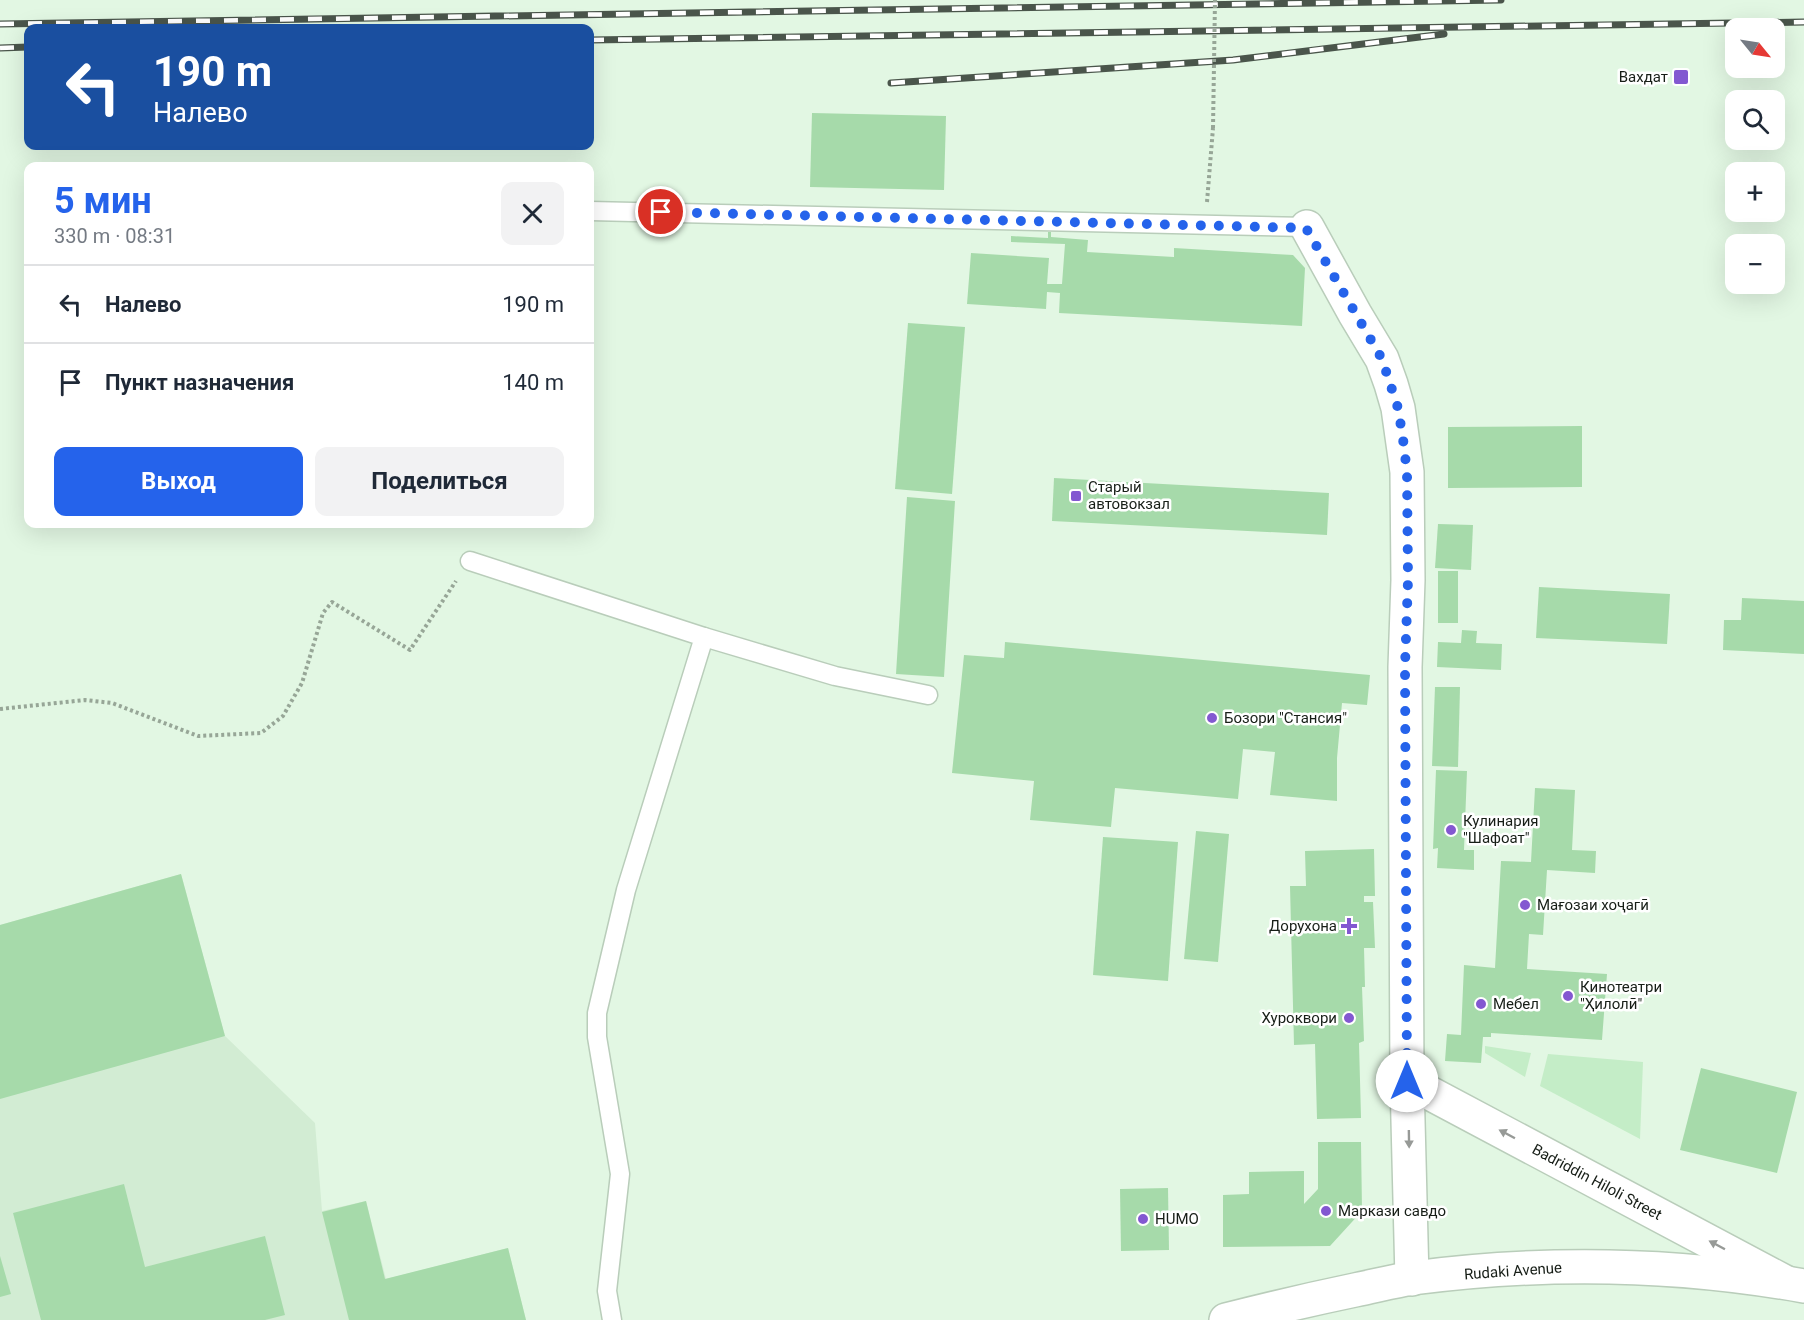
<!DOCTYPE html>
<html lang="ru">
<head>
<meta charset="utf-8">
<style>
  :root { --surface:#fff; --page:#f2f2f3; --text:#1f2937; --muted:#747a83; --line:#e0e1e3; --accent:#2563eb }
  body { margin:0; font-family:Roboto,sans-serif; background:var(--page); color:var(--text); height:100vh; display:flex; flex-direction:column; font-size:22px; white-space:nowrap }
  * { box-sizing:border-box; margin:0 }
  p { font-size:20px; color:var(--muted) }
  .icon { flex:none; width:33px; height:33px; fill:none; stroke:currentColor; stroke-width:2; stroke-linecap:round; stroke-linejoin:round }
  .map { position:relative; flex:1; overflow:hidden }
  .side { position:absolute; left:24px; top:162px; width:570px; height:366px; display:flex; flex-direction:column; background:var(--surface); border-radius:12px; box-shadow:0 6px 24px #0002 }
  .side>* { flex:none }
  .banner { position:absolute; left:24px; top:24px; width:570px; height:126px; border-radius:12px; box-shadow:0 6px 24px #0002; background:#1a4fa0; color:#fff; overflow:hidden }
  .needle { width:39px; rotate:120deg }
  .buttons { position:absolute; left:1725px; top:18px; display:grid; gap:12px }
  .buttons a { display:grid; place-items:center; width:60px; height:60px; border-radius:12px; background:var(--surface); box-shadow:0 6px 24px #0002; font-size:30px }
  .pin { position:absolute; display:grid; place-items:center; width:51px; height:51px; color:#fff; margin:-26px; border:3px solid #fff; border-radius:50%; box-shadow:0 2px 6px #0007 }
  .me { position:absolute; width:66px; margin:-33px; rotate:0deg; stroke-linejoin:round; filter:drop-shadow(0 0 4px #0008) }
  .turn { display:flex; align-items:center; gap:21px; height:126px; padding:0 30px; font-size:27px }
  .turn .icon { width:78px; height:78px; stroke-width:2.5 }
  .turn b { display:block; font-size:42px; line-height:51px }
  .round { display:grid; place-items:center; flex:none; width:63px; height:63px; border-radius:12px; background:var(--page) }
  .head { display:flex; align-items:center; justify-content:space-between; height:102px; padding:0 30px }
  h1 { font-size:36px; font-weight:700; line-height:45px; color:var(--accent) }
  .action { display:flex; gap:12px; margin-top:auto; padding:12px 30px }
  .action a { flex:1; height:69px; border-radius:12px; background:var(--accent); color:#fff; font-size:24px; font-weight:700; line-height:69px; text-align:center }
  .action a+a { background:var(--page); color:var(--text) }
  ul { padding:0; list-style:none }
  li { display:flex; align-items:center; gap:18px; height:78px; padding:0 30px; border-top:2px solid var(--line) }
  li div { flex:1 }
  li b { display:block; font-size:22px }
  li em { font-style:normal }
  .map>svg:first-child { display:block }
</style>
</head>
<body>
<div class="map">
<svg width="1804" height="1320" viewBox="0 0 1804 1320">
  <rect width="100%" height="100%" fill="#e2f7e3"/>
  <path fill="#d2ecd3" d="M181,874L225,1036L315,1123L322,1211L366,1201L386,1279L508,1248L526,1320H0V925Z"/>
  <g fill="#c4edc7">
    <path d="M1485,1046L1531,1053L1525,1077L1485,1053Z"/>
    <path d="M1548,1054L1643,1062L1640,1139L1540,1086Z"/>
  </g>
  <g fill="#a6daaa">
    <path d="M812,113L946,116L944,190L810,187Z"/>
    <path d="M1048,232H1051V237L1088,240L1087,252L1174,257V248L1293,255L1305,268L1302,326L1059,313L1060,293L1047,292L1046,309L967,304L971,253L1049,258L1047,284H1062L1065,244L1011,242V236L1048,238Z"/>
    <path d="M908,323L965,327L952,494L895,489Z"/>
    <path d="M1582,426V487L1448,488V427Z"/>
    <path d="M1054,478L1329,493L1327,535L1052,521Z"/>
    <path d="M907,497L955,501L944,677L896,674Z"/>
    <path d="M1438,524L1473,525L1471,570L1435,568Z"/>
    <rect x="1438" y="571" width="20" height="52"/>
    <path d="M1539,587L1670,594L1667,644L1536,638Z"/>
    <path d="M1742,598L1804,601V654L1723,650L1724,620H1741Z"/>
    <path d="M1462,630L1477,631L1476,643L1502,644L1501,670L1437,667L1438,642L1461,643Z"/>
    <path d="M1005,642L1370,675L1367,705L1342,703L1337,758V801L1270,795L1275,752L1243,749L1238,799L1115,788L1111,827L1030,820L1034,781L952,773L964,655L1004,658Z"/>
    <path d="M1435,687H1460L1458,767L1432,766Z"/>
    <path d="M1436,770L1467,771L1464,850H1474V870L1437,868L1438,848L1433,849Z"/>
    <path d="M1535,788L1575,790L1572,850L1596,851L1595,873L1547,870L1543,935L1529,934L1527,969L1607,974L1602,1040L1491,1033V1037H1483L1481,1063L1445,1061L1447,1034L1461,1035L1464,965L1495,968L1501,861L1531,862Z"/>
    <path d="M1196,831L1229,834L1218,962L1184,959Z"/>
    <path d="M1103,837L1178,842L1168,981L1093,975Z"/>
    <path d="M1374,849L1375,896H1364V902H1373L1375,948H1364L1365,987H1362L1364,1041L1359,1043L1361,1118L1317,1119L1315,1044L1294,1045L1290,886H1306L1305,851Z"/>
    <path d="M181,874L225,1036L0,1099V925Z"/>
    <path d="M1701,1068L1797,1092L1777,1173L1680,1150Z"/>
    <path d="M1318,1142H1361L1362,1211L1330,1246L1223,1247V1195L1249,1194V1172L1304,1171V1204L1318,1189Z"/>
    <path d="M124,1184L145,1267L265,1236L285,1315L265,1320H41L13,1213Z"/>
    <path d="M1168,1188L1169,1250L1121,1251L1120,1189Z"/>
    <path d="M366,1201L385,1279L508,1248L526,1320H349L322,1212Z"/>
    <path d="M0,1256L11,1294L0,1297Z"/>
  </g>
  <g fill="none" stroke-linecap="round" stroke-linejoin="round">
    <defs>
      <g id="lane">
        <path d="M590,211L1307,227"/>
        <path d="M470,561L704,637L626,890L597,1013V1037L620,1174L607,1291L612,1320"/>
        <path d="M704,637L835,676L928,695"/>
      </g>
      <g id="street">
        <path d="M1307,227L1355,314L1382,359L1391,384L1398,408L1407,472L1408,580L1405,667L1407,1081L1412,1279"/>
        <path d="M1407,1081L1785,1282"/>
      </g>
      <path id="primary" d="M1226,1320C1269,1309 1312,1299 1355,1290C1375,1286 1394,1281 1413,1278C1543,1261 1675,1263 1804,1286"/>
    </defs>
    <use href="#lane" stroke="#b9cdba" stroke-width="21"/>
    <use href="#street" stroke="#b9cdba" stroke-width="36"/>
    <use href="#primary" stroke="#b9cdba" stroke-width="36"/>
    <g stroke="#97a697" stroke-width="4" stroke-dasharray="3 3" stroke-linecap="butt">
      <path d="M1207,202L1213,128"/>
      <path d="M0,709L85,700L112,703L198,736L261,733L283,716L302,683L323,613L332,602L410,650L456,581"/>
    </g>
    <use href="#lane" stroke="#fff" stroke-width="18"/>
    <use href="#street" stroke="#fff" stroke-width="33"/>
    <use href="#primary" stroke="#fff" stroke-width="33"/>
    <defs>
      <g id="rail">
        <path d="M0,24L1501,0"/>
        <path d="M590,40L1804,22"/>
        <path d="M0,48L28,47"/>
        <path d="M891,83L1233,60L1444,34"/>
      </g>
    </defs>
    <use href="#rail" stroke="#4a554b" stroke-width="7"/>
    <use href="#rail" stroke="#fff" stroke-width="4.5" stroke-dasharray="14" stroke-linecap="butt"/>
    <path stroke="#97a697" stroke-width="4" stroke-dasharray="3 3" stroke-linecap="butt" d="M1213,128L1215,0"/>
  </g>
  <defs><path id="oneway-solid" d="M-6-.8H1V-3.2L6.5 0L1 3.2V.8H-6Z" transform="scale(1.5)"/></defs>
  <g fill="#979a97">
    <use href="#oneway-solid" transform="translate(1507 1134) rotate(-152)"/>
    <use href="#oneway-solid" transform="translate(1409 1139) rotate(89)"/>
    <use href="#oneway-solid" transform="translate(1717 1245) rotate(-152)"/>
  </g>
  <g fill="none" stroke-linecap="round" stroke-linejoin="round">
    <path stroke="#2563eb" stroke-width="10" stroke-dasharray="0 18" d="M661,212L1306,228L1382,359L1398,408L1403,439L1407,472L1408,580L1405,667L1407,1081"/>
  </g>
  <g fill="#8358d1" stroke="#fff" stroke-width="2">
    <rect x="1673" y="69" width="16" height="16" rx="3"/>
    <rect x="1070" y="490" width="12" height="12" rx="3"/>
    <circle cx="1212" cy="718" r="6"/>
    <circle cx="1451" cy="830" r="6"/>
    <circle cx="1525" cy="905" r="6"/>
    <path d="M1346 917h6v6h6v6h-6v6h-6v-6h-6v-6h6z"/>
    <circle cx="1568" cy="996" r="6"/>
    <circle cx="1481" cy="1004" r="6"/>
    <circle cx="1349" cy="1018" r="6"/>
    <circle cx="1326" cy="1211" r="6"/>
    <circle cx="1143" cy="1219" r="6"/>
  </g>
  <g text-anchor="middle" stroke-width="5" stroke-linejoin="round" paint-order="stroke">
    <g font-size="15" fill="#171e17" stroke="#fff" text-anchor="start">
      <text x="1668" y="82" text-anchor="end">Вахдат</text>
      <text x="1088" y="492">Старый<tspan x="1088" dy="17">автовокзал</tspan></text>
      <text x="1224" y="723">Бозори "Стансия"</text>
      <text x="1463" y="826">Кулинария<tspan x="1463" dy="17">"Шафоат"</tspan></text>
      <text x="1537" y="910">Мағозаи хоҷагӣ</text>
      <text x="1337" y="931" text-anchor="end">Дорухона</text>
      <text x="1580" y="992">Кинотеатри<tspan x="1580" dy="17">"Ҳилолӣ"</tspan></text>
      <text x="1493" y="1009">Мебел</text>
      <text x="1337" y="1023" text-anchor="end">Хуроквори</text>
      <text x="1338" y="1216">Маркази савдо</text>
      <text x="1155" y="1224">HUMO</text>
    </g>
    <g font-size="15" fill="#171e17" stroke="#fff">
      <text transform="translate(1597 1182) rotate(28)" y="5">Badriddin Hiloli Street</text>
      <text transform="translate(1513 1271) rotate(-4)" y="5">Rudaki Avenue</text>
    </g>
  </g>
</svg>
<div class="buttons">
<a><svg class="needle" viewBox="-14 -14 28 28"><path d="M0-13l5 13h-10z" fill="#e53935"/><path d="M0 13l5-13h-10z" fill="#747a83"/></svg></a>
<a><svg class="icon" aria-label="search" viewBox="0 0 24 24"><circle cx="10" cy="10" r="6"/><path d="M15 15l6 6"/></svg></a>
<a>+</a>
<a>−</a>
</div>
<div class="pin" style="left:661px;top:212px;background:#d93025"><svg class="icon" aria-label="arrive" viewBox="0 0 24 24"><path d="M6 21V4h12l-3 4 3 4H6"/></svg></div>
<svg class="me" style="left:1407px;top:1081px" viewBox="-20 -20 40 40"><circle r="19" fill="#fff"/><path d="M0-13L10 11 0 6-10 11z" fill="#2563eb"/></svg>
<div class="banner">
<div class="turn"><svg class="icon" aria-label="left" viewBox="0 0 24 24"><path d="M17 20v-9H6M10 6l-5 5 5 5"/></svg><div><b>190 m</b>Налево</div></div>
</div>
<section class="side">
<div class="head"><div><h1>5 мин</h1><p>330 m · 08:31</p></div><a class="round"><svg class="icon" aria-label="close" viewBox="0 0 24 24"><path d="M6 6l12 12M18 6L6 18"/></svg></a></div>
<ul>
<li><svg class="icon" aria-label="left" viewBox="0 0 24 24"><path d="M17 20v-9H6M10 6l-5 5 5 5"/></svg><div><b>Налево</b></div><em>190 m</em></li>
<li><svg class="icon" aria-label="arrive" viewBox="0 0 24 24"><path d="M6 21V4h12l-3 4 3 4H6"/></svg><div><b>Пункт назначения</b></div><em>140 m</em></li>
</ul>
<div class="action"><a>Выход</a><a>Поделиться</a></div>
</section>
</div>
</body>
</html>
